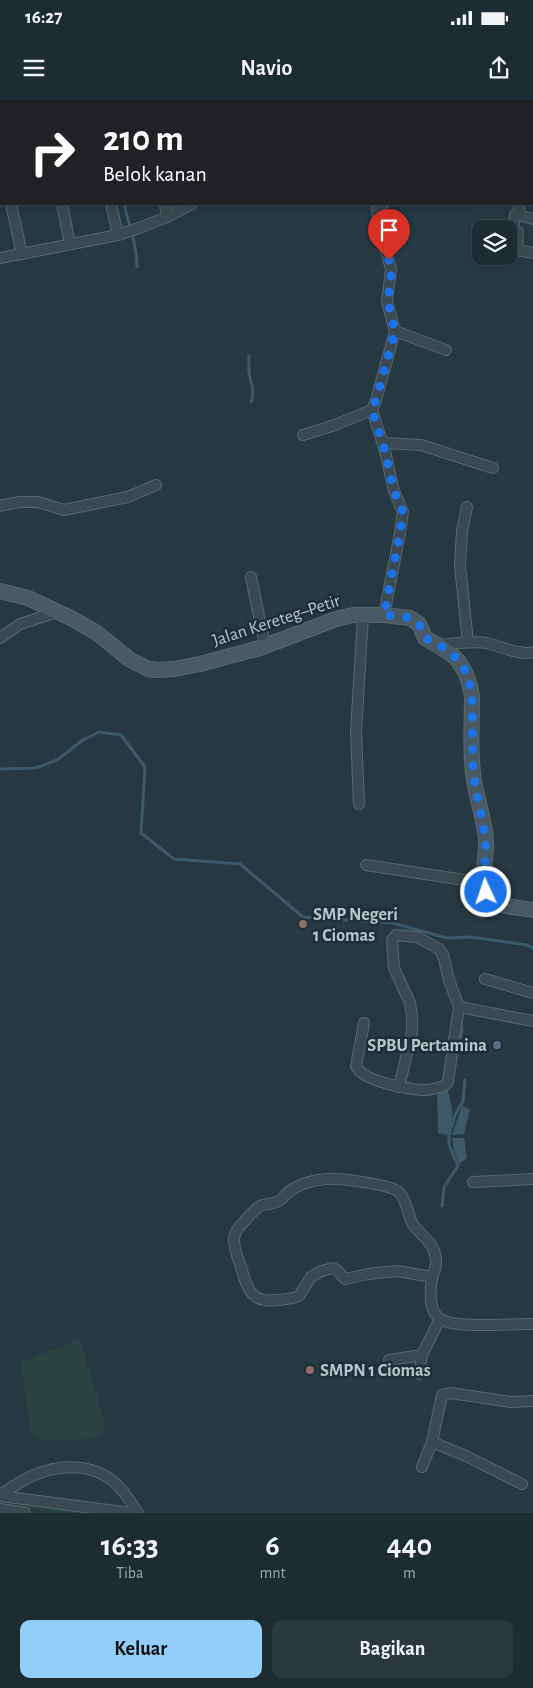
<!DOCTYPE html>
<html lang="id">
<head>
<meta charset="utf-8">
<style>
  :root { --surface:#1d2b32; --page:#2a373e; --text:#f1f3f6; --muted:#a0a7ac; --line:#3b474d; --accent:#92cef8 }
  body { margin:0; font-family:"Alegreya Sans",sans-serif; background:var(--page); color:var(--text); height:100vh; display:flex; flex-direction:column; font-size:19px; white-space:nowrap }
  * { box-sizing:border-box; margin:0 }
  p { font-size:16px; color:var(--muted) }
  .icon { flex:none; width:28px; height:28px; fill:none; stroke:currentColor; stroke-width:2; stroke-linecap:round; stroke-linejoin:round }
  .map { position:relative; height:1413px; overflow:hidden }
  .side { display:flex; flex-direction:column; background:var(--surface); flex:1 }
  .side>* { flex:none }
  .hud { position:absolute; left:0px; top:0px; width:534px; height:105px; box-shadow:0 2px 12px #0003,0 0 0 1px var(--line); background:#202124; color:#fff; overflow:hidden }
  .fabs { position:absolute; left:472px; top:120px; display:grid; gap:10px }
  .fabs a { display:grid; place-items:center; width:45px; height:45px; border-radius:10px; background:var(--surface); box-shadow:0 2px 12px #0003,0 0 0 1px var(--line); font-size:25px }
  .pin { position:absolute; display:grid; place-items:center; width:42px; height:42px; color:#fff; margin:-51px -21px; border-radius:50% 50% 50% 0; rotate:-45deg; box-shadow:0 0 5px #0007 }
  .pin .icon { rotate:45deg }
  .me { position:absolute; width:55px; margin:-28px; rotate:357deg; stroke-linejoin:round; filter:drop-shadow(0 0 4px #0008) }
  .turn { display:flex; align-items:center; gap:18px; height:105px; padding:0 20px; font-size:22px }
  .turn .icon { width:65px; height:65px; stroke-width:2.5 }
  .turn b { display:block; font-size:35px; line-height:42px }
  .eta { display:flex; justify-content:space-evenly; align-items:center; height:85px; text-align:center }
  .eta b { font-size:30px; font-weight:700; line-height:35px }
  .cta { display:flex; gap:10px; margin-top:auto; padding:10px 20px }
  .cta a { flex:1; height:58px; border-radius:10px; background:var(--accent); color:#111; font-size:20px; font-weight:700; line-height:58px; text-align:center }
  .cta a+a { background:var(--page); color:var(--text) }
  .status { display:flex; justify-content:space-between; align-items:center; height:35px; padding:0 25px; background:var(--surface); direction:ltr }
  .status svg { height:14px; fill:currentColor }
  header { display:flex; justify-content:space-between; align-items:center; height:65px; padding:0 20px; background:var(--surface); font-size:22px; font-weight:700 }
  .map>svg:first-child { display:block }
</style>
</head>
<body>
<div class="status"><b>16:27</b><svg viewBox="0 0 49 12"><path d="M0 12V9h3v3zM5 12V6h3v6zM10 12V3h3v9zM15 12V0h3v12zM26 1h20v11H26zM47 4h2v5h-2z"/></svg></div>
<header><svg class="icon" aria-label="menu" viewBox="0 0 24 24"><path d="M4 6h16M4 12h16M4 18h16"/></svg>Navio<svg class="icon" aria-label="share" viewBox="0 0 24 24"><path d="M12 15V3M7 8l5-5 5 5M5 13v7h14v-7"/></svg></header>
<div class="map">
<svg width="533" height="1413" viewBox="0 0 533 1413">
  <rect width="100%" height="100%" fill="#273943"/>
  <g fill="#294441">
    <path d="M80,1239L105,1323L103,1334L91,1339L39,1341L30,1331L21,1262Z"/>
    <path d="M0,1401L86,1413C57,1413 29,1409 0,1405Z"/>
  </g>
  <g fill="#3d5a6b">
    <path d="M437,988H447C452,1009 456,1013 447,1035L438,1033Z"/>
    <path d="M462,1006L470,1009L464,1034L452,1035Z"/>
    <path d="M452,1038H464L467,1058L459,1064L454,1051Z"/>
  </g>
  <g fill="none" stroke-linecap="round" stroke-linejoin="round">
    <g stroke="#3d5a6b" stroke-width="3">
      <path d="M124,104C129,125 137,145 137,167"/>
      <path d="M249,256V272L253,292L251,302"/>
      <path d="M0,669L36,668L57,660L83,640L99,632L121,635L145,667L141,733L174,759L240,764L303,817L393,823L447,838L471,837L527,845L533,848"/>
      <path d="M457,952L462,931L461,919"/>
      <path d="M442,1106L444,1087L458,1066L449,1045V1035L455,1015L463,1001L465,980"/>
    </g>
    <defs>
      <g id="street">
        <path d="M40,0L41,1"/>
        <path d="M91,0V1"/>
        <path d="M143,0V1"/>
        <path d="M193,0L194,1"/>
        <path d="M127,1L133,0"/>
        <path d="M0,28H1"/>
        <path d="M0,52L1,57"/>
        <path d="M532,60H533"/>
        <path d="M11,104L22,154"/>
        <path d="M62,104L70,144"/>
        <path d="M111,104L118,135"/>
        <path d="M165,104L167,117"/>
        <path d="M383,104L377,107L378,123L391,169L387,202L395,231"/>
        <path d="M520,104L518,115H515L513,129L518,132L517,150L533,153"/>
        <path d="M518,115L533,119"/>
        <path d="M0,158L118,135L139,128L167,117L192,104"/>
        <path d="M372,310L385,351L394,391L403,412L400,433L384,515"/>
        <path d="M303,335L335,325L372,310L376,300L395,231L446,250"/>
        <path d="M383,343L421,345L493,368"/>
        <path d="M0,406L19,402H38L64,410L128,397L156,385"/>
        <path d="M467,407L462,431L460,466L468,542"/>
        <path d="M251,477L265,546"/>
        <path d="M0,538L20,524L57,512"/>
        <path d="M441,545C456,543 472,541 487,543C501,546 519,556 533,552"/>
        <path d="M359,704L356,632L363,515"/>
        <path d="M366,765L484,783"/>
        <path d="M485,879L533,893"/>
        <path d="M459,907L533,921"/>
        <path d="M364,923L356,966C362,981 407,989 422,990C429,990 439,988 446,985L448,981L459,907L449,880L443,855L439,849L417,837L396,835L392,840L394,868L410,903L412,916V932L399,987"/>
        <path d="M473,1082L533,1079"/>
        <path d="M432,1177L397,1171L368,1174L345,1179L337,1170L333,1168L321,1171L311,1177L299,1196C292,1199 285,1199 277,1200C249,1204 247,1186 240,1164C237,1156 232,1142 235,1134C237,1128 255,1109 260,1106C266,1104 273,1104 279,1101C283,1099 285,1094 290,1091C299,1084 314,1080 325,1079C338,1078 390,1084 399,1092C408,1101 407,1117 414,1126C424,1138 435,1144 436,1160C437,1167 433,1172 432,1179C430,1191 429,1210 439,1218C454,1230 513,1223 533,1224"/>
        <path d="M389,1260L422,1255"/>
        <path d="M419,1274L422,1255L440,1219"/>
        <path d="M432,1342L466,1356L522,1384"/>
        <path d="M422,1367L432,1342L442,1295L451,1293L511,1302L533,1301"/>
        <path d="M0,1395C11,1388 22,1380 34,1375C62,1363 98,1363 120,1388C127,1395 132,1405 138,1413"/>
        <path d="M0,1396L131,1413"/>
        <path d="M0,1409L25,1413"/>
      </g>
      <path id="secondary" d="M0,491L28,498L73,519L97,533L129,559L148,569L158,570L174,569L200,564L260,548L336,519L353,515H384L410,518L419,524L425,538C454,554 466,561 472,596C472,622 470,648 473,673C475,696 485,718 486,741C487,756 478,786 489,798C500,808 519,807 533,810"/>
    </defs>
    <use href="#street" stroke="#5a6770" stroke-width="12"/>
    <use href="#secondary" stroke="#5a6770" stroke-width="16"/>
    <use href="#street" stroke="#3b4a52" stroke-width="10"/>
    <use href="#secondary" stroke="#4a5a65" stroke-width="14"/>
  </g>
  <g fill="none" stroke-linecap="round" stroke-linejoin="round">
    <path stroke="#1a73e8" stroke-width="9" stroke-dasharray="0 16.2" d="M389,160L391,177L388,202L395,231L376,300L372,310L385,351L394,391L403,412L400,433L384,515C395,516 414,515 420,526C422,529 423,534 425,538L440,545L454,556L464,568L470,585L472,596L473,672L486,742L484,783L486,792"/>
  </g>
  <g fill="#8d6e63" stroke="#202f38" stroke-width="2">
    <circle cx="303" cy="824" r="5"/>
    <circle cx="310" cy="1270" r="5"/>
  </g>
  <circle fill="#5c6f8a" stroke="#202f38" stroke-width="2" cx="497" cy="945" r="5"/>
  <g text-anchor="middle" stroke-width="5" stroke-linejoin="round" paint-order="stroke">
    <g font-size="18" fill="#b9c4cc" stroke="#202f38">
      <text transform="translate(276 520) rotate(-18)" y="6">Jalan Kereteg–Petir</text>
    </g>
    <g font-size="18" font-weight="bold" fill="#b9c4cc" stroke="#202f38" text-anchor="start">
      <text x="313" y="820">SMP Negeri<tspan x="313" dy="21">1 Ciomas</tspan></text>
      <text x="487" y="951" text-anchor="end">SPBU Pertamina</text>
      <text x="320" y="1276">SMPN 1 Ciomas</text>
    </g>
  </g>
</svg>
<div class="fabs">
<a><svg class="icon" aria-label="layers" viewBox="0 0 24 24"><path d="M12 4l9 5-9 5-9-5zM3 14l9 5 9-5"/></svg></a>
</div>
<div class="pin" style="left:389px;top:160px;background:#d93025"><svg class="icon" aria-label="arrive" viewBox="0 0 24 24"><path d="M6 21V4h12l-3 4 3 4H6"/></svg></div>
<svg class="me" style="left:486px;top:792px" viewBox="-20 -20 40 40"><circle r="17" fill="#1a73e8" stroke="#fff" stroke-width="3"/><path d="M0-11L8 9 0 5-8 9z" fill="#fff"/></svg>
<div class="hud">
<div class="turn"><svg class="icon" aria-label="right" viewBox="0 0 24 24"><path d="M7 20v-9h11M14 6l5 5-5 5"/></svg><div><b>210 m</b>Belok kanan</div></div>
</div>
</div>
<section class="side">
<div class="eta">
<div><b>16:33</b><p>Tiba</p></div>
<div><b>6</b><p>mnt</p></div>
<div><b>440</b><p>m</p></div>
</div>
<div class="cta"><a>Keluar</a><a>Bagikan</a></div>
</section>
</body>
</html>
